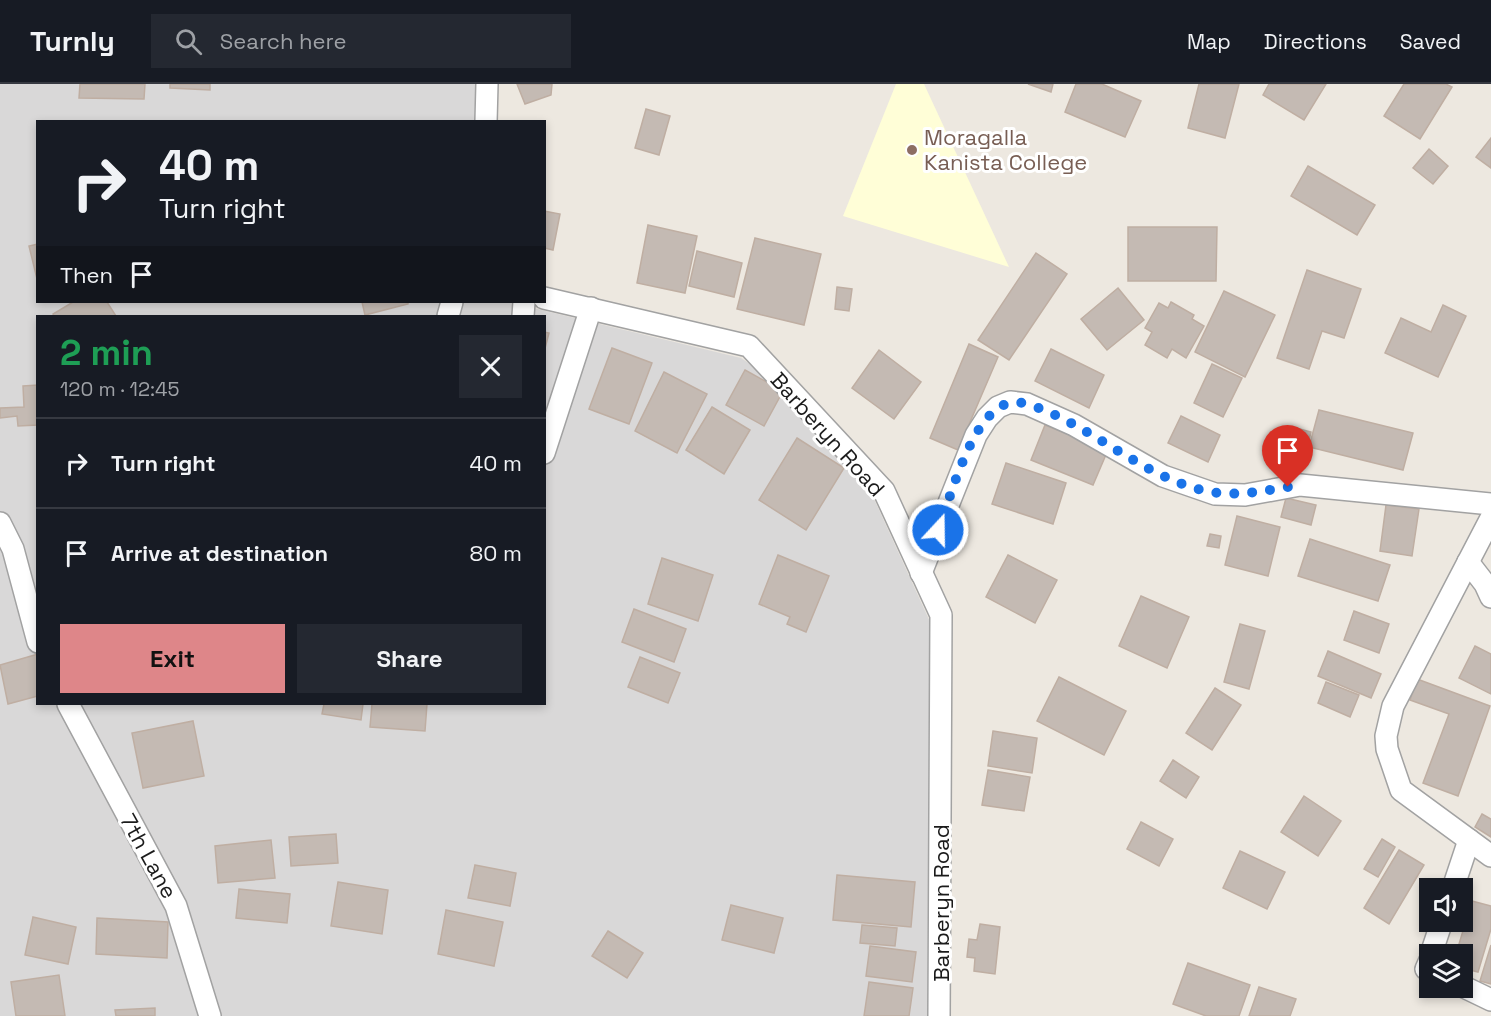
<!DOCTYPE html>
<html lang="en">
<head>
<meta charset="utf-8">
<style>
  :root { --surface:#171b24; --page:#242831; --text:#f1f3f6; --muted:#9ea1a6; --line:#363941; --accent:#de8689 }
  body { margin:0; font-family:"Space Grotesk",sans-serif; background:var(--page); color:var(--text); height:100vh; display:flex; flex-direction:column; font-size:22px; white-space:nowrap }
  * { box-sizing:border-box; margin:0 }
  p { font-size:20px; color:var(--muted) }
  .icon { flex:none; width:33px; height:33px; fill:none; stroke:currentColor; stroke-width:2; stroke-linecap:round; stroke-linejoin:round }
  .map { position:relative; flex:1; overflow:hidden }
  .drawer { position:absolute; left:36px; top:231px; width:510px; height:390px; display:flex; flex-direction:column; background:var(--surface); border-radius:0px; box-shadow:0 3px 9px #0003 }
  .drawer>* { flex:none }
  .top-card { position:absolute; left:36px; top:36px; width:510px; height:183px; border-radius:0px; box-shadow:0 3px 9px #0003; background:#171b24; color:var(--text); overflow:hidden }
  .tools { position:absolute; left:1419px; top:794px; display:grid; gap:12px }
  .tools a { display:grid; place-items:center; width:54px; height:54px; border-radius:0px; background:var(--surface); box-shadow:0 3px 9px #0003; font-size:30px }
  .pin { position:absolute; display:grid; place-items:center; width:51px; height:51px; color:#fff; margin:-62px -26px; border-radius:50% 50% 50% 0; rotate:-45deg; box-shadow:0 0 6px #0007 }
  .pin .icon { rotate:45deg }
  .me { position:absolute; width:66px; margin:-33px; rotate:21deg; stroke-linejoin:round; filter:drop-shadow(0 0 4px #0008) }
  .turn { display:flex; align-items:center; gap:21px; height:126px; padding:0 24px; font-size:27px }
  .turn .icon { width:78px; height:78px; stroke-width:2.5 }
  .turn b { display:block; font-size:42px; line-height:51px }
  .then { display:flex; align-items:center; height:57px; padding:0 24px; background:#0003; gap:12px; font-size:22px }
  .round { display:grid; place-items:center; flex:none; width:63px; height:63px; border-radius:0px; background:var(--page) }
  .headline { display:flex; align-items:center; justify-content:space-between; height:102px; padding:0 24px }
  h1 { font-size:36px; font-weight:700; line-height:45px; color:#1e9e55 }
  .cta { display:flex; gap:12px; margin-top:auto; padding:12px 24px }
  .cta a { flex:1; height:69px; border-radius:0px; background:var(--accent); color:#111; font-size:24px; font-weight:700; line-height:69px; text-align:center }
  .cta a+a { background:var(--page); color:var(--text) }
  ul { padding:0; list-style:none }
  li { display:flex; align-items:center; gap:18px; height:90px; padding:0 24px; border-top:2px solid var(--line) }
  li div { flex:1 }
  li b { display:block; font-size:22px }
  li em { font-style:normal }
  header { display:flex; align-items:center; gap:36px; box-sizing:border-box; height:84px; padding:0 30px; background:var(--surface); border-bottom:2px solid var(--line) }
  header strong { font-size:28px }
  nav { display:flex; gap:33px; margin-inline-start:auto; font-size:21px }
  .search { width:420px; height:54px; background:var(--page); display:flex; align-items:center; gap:15px; box-sizing:border-box; padding:0 21px; border-radius:0px; color:var(--muted); font-size:22px }
  .map>svg:first-child { display:block }
</style>
</head>
<body>
<header>
<strong>Turnly</strong>
<div class="search"><svg class="icon" aria-label="search" viewBox="0 0 24 24"><circle cx="10" cy="10" r="6"/><path d="M15 15l6 6"/></svg>Search here</div>
<nav><a>Map</a><a>Directions</a><a>Saved</a></nav>
</header>
<div class="map">
<svg width="1491" height="932" viewBox="0 0 1491 932">
  <rect width="100%" height="100%" fill="#ede8e0"/>
  <path fill="#d9d8d8" fill-rule="evenodd" d="M0,0H476L484,17L483,37L38,38V218H508L741,274L786,305L875,417L931,540L930,932H0ZM38,232H544V620H38Z"/>
  <path fill="#fffed7" d="M896,0H924L1009,183L843,132Z"/>
  <g fill="#c4bab3" stroke="#bfaea2" stroke-width="1.5">
    <path d="M80,0H145L144,15L79,14Z"/>
    <path d="M170,0H210V6L170,4Z"/>
    <path d="M517,0H552L551,11L525,20Z"/>
    <path d="M1028,0H1053L1051,8Z"/>
    <path d="M1076,0H1102L1141,17L1125,53L1065,28Z"/>
    <path d="M1199,0H1239L1225,54L1188,44Z"/>
    <path d="M1269,0H1326L1304,36L1263,11Z"/>
    <path d="M1404,0H1446L1452,3L1420,55L1384,32Z"/>
    <path d="M646,25L670,32L659,71L635,64Z"/>
    <path d="M1491,54V84L1476,73Z"/>
    <path d="M1429,65L1448,82L1433,100L1413,84Z"/>
    <path d="M1308,82L1375,121L1357,151L1291,112Z"/>
    <path d="M544,127L560,130L553,166L544,164Z"/>
    <path d="M648,141L697,152L685,209L637,199Z"/>
    <path d="M1128,143H1217L1216,197H1128Z"/>
    <path d="M755,154L821,170L804,241L737,225Z"/>
    <path d="M38,160V199L29,162Z"/>
    <path d="M697,167L742,179L734,213L689,202Z"/>
    <path d="M1036,169L1067,190L1009,276L978,256Z"/>
    <path d="M1307,186L1361,205L1344,254L1322,247L1309,285L1277,274Z"/>
    <path d="M837,203L852,205L849,227L835,225Z"/>
    <path d="M1118,204L1144,236L1107,266L1081,235Z"/>
    <path d="M1224,207L1275,231L1245,293L1195,268Z"/>
    <path d="M73,218H107L116,232H54L53,230Z"/>
    <path d="M362,218H408V220L365,231Z"/>
    <path d="M1171,218L1194,231L1192,235L1204,242L1186,274L1172,265L1167,274L1145,261L1152,248L1145,244L1159,219L1168,224Z"/>
    <path d="M1443,221L1466,232L1438,293L1385,269L1401,234L1431,248Z"/>
    <path d="M544,248L549,249L544,268Z"/>
    <path d="M969,260L998,273L958,366L930,354Z"/>
    <path d="M612,264L652,279L629,340L589,325Z"/>
    <path d="M1051,265L1104,291L1089,324L1035,297Z"/>
    <path d="M879,266L921,298L894,335L852,304Z"/>
    <path d="M1212,280L1242,294L1223,333L1194,319Z"/>
    <path d="M745,286L783,307L764,342L726,321Z"/>
    <path d="M664,288L707,310L677,369L635,347Z"/>
    <path d="M38,301V341L18,342L17,332L0,334V324L24,323L23,302Z"/>
    <path d="M712,323L750,346L724,390L686,366Z"/>
    <path d="M1319,326L1413,349L1403,386L1309,363Z"/>
    <path d="M1181,332L1220,351L1208,378L1168,359Z"/>
    <path d="M1045,341L1108,366L1093,401L1031,376Z"/>
    <path d="M1296,344L1311,348L1305,374L1290,371Z"/>
    <path d="M797,354L844,384L806,446L759,416Z"/>
    <path d="M1006,379L1066,399L1053,440L992,420Z"/>
    <path d="M1286,414L1316,421L1311,441L1281,433Z"/>
    <path d="M1386,421L1419,425L1412,472L1380,467Z"/>
    <path d="M1237,432L1280,443L1268,492L1225,481Z"/>
    <path d="M1210,450L1221,452L1219,464L1207,462Z"/>
    <path d="M1310,455L1390,481L1378,517L1298,492Z"/>
    <path d="M778,471L829,492L806,548L787,540L790,533L759,520Z"/>
    <path d="M1008,471L1057,496L1035,539L986,513Z"/>
    <path d="M662,474L713,491L698,537L648,520Z"/>
    <path d="M1141,512L1189,533L1167,584L1119,562Z"/>
    <path d="M634,525L686,545L674,578L622,558Z"/>
    <path d="M1354,527L1389,540L1379,569L1344,556Z"/>
    <path d="M1240,540L1265,547L1249,605L1224,598Z"/>
    <path d="M1475,562L1491,570V610L1459,594Z"/>
    <path d="M1328,567L1381,590L1371,614L1318,592Z"/>
    <path d="M38,570V612L8,620L0,581Z"/>
    <path d="M640,573L680,589L668,619L628,603Z"/>
    <path d="M1059,593L1126,627L1104,671L1037,637Z"/>
    <path d="M1417,595L1490,622L1458,712L1423,699L1449,630L1410,616Z"/>
    <path d="M1326,598L1359,611L1350,633L1318,619Z"/>
    <path d="M1215,604L1241,621L1212,666L1186,649Z"/>
    <path d="M324,620H363L361,636L322,630Z"/>
    <path d="M372,620H427L425,647L370,643Z"/>
    <path d="M193,637L204,692L143,704L132,649Z"/>
    <path d="M993,647L1037,654L1032,689L988,682Z"/>
    <path d="M1173,676L1199,693L1186,714L1160,697Z"/>
    <path d="M988,686L1030,693L1024,727L982,721Z"/>
    <path d="M1304,712L1341,737L1318,772L1281,748Z"/>
    <path d="M1482,730L1491,735V753L1475,743Z"/>
    <path d="M1141,738L1173,755L1159,782L1127,765Z"/>
    <path d="M336,750L338,779L291,782L289,753Z"/>
    <path d="M1382,755L1395,763L1378,793L1364,785Z"/>
    <path d="M271,756L275,794L218,799L215,762Z"/>
    <path d="M1399,766L1424,781L1389,840L1364,824Z"/>
    <path d="M1240,767L1285,788L1267,825L1223,804Z"/>
    <path d="M475,781L516,789L510,822L468,814Z"/>
    <path d="M837,791L915,798L911,843L833,836Z"/>
    <path d="M338,798L388,806L382,850L331,842Z"/>
    <path d="M239,805L290,810L287,839L236,834Z"/>
    <path d="M1472,817L1491,822V845L1478,888L1462,884V870H1456Z"/>
    <path d="M731,821L783,834L774,869L722,856Z"/>
    <path d="M446,826L503,838L494,882L438,870Z"/>
    <path d="M33,833L76,843L68,880L25,871Z"/>
    <path d="M97,834L168,838L167,874L96,870Z"/>
    <path d="M980,840L1000,843L995,890L974,887L975,874L967,873L969,855L977,856Z"/>
    <path d="M862,841L897,844L895,862L860,859Z"/>
    <path d="M608,847L643,869L627,894L592,872Z"/>
    <path d="M1491,861V900L1480,897Z"/>
    <path d="M870,862L916,868L912,898L866,892Z"/>
    <path d="M1188,879L1250,901L1239,932H1206L1173,920Z"/>
    <path d="M59,891L65,932H16L11,898Z"/>
    <path d="M869,898L913,904L909,932H864Z"/>
    <path d="M1259,903L1296,915L1290,932H1249Z"/>
    <path d="M155,924V932H116L115,926Z"/>
  </g>
  <g fill="none" stroke-linecap="round" stroke-linejoin="round">
    <defs>
      <g id="minor">
        <path d="M486,38L487,0"/>
        <path d="M544,214L749,262L884,407L941,531L939,932"/>
        <path d="M448,232L452,218"/>
        <path d="M523,232L524,218"/>
        <path d="M544,369L591,224"/>
        <path d="M1491,434L1393,622L1386,652L1387,665L1401,706L1491,772"/>
        <path d="M0,439L13,465L38,558"/>
        <path d="M1468,478L1485,500L1491,513"/>
        <path d="M921,489L976,351L987,334L998,323L1010,318L1027,320L1074,341L1163,392L1215,410L1245,411L1300,401L1491,420"/>
        <path d="M68,620L176,822L210,932"/>
        <path d="M1453,804L1469,756"/>
        <path d="M1431,870L1442,837"/>
        <path d="M1430,876L1426,885L1430,886"/>
        <path d="M1462,902L1491,916"/>
      </g>
    </defs>
    <use href="#minor" stroke="#a2a2a2" stroke-width="24"/>
    <use href="#minor" stroke="#fff" stroke-width="21"/>
  </g>
  <g fill="none" stroke-linecap="round" stroke-linejoin="round">
    <path stroke="#1a73e8" stroke-width="10" stroke-dasharray="0 18" d="M938,446C951,412 968,346 997,325C1006,318 1016,317 1027,320C1088,339 1136,388 1198,405C1229,414 1256,408 1288,403"/>
  </g>
  <circle fill="#8d6e63" stroke="#fff" stroke-width="2" cx="912" cy="66" r="6"/>
  <g text-anchor="middle" stroke-width="6" stroke-linejoin="round" paint-order="stroke">
    <g font-size="22" fill="#785e54" stroke="#fff" text-anchor="start">
      <text x="924" y="61">Moragalla<tspan x="924" dy="25">Kanista College</tspan></text>
    </g>
    <g font-size="22" fill="#1b1b1b" stroke="#fff">
      <text transform="translate(828 350) rotate(48)" y="8">Barberyn Road</text>
      <text transform="translate(149 772) rotate(61)" y="8">7th Lane</text>
      <text transform="translate(941 819) rotate(-90)" y="8">Barberyn Road</text>
    </g>
  </g>
</svg>
<div class="tools">
<a><svg class="icon" aria-label="sound" viewBox="0 0 24 24"><path d="M4 9h4l5-4v14l-5-4H4zM17 9q2 3 0 6"/></svg></a>
<a><svg class="icon" aria-label="layers" viewBox="0 0 24 24"><path d="M12 4l9 5-9 5-9-5zM3 14l9 5 9-5"/></svg></a>
</div>
<div class="pin" style="left:1288px;top:403px;background:#d93025"><svg class="icon" aria-label="arrive" viewBox="0 0 24 24"><path d="M6 21V4h12l-3 4 3 4H6"/></svg></div>
<svg class="me" style="left:938px;top:446px" viewBox="-20 -20 40 40"><circle r="17" fill="#1a73e8" stroke="#fff" stroke-width="3"/><path d="M0-11L8 9 0 5-8 9z" fill="#fff"/></svg>
<div class="top-card">
<div class="turn"><svg class="icon" aria-label="right" viewBox="0 0 24 24"><path d="M7 20v-9h11M14 6l5 5-5 5"/></svg><div><b>40 m</b>Turn right</div></div>
<div class="then">Then<svg class="icon" aria-label="arrive" viewBox="0 0 24 24"><path d="M6 21V4h12l-3 4 3 4H6"/></svg></div>
</div>
<section class="drawer">
<div class="headline"><div><h1>2 min</h1><p>120 m · 12:45</p></div><a class="round"><svg class="icon" aria-label="close" viewBox="0 0 24 24"><path d="M6 6l12 12M18 6L6 18"/></svg></a></div>
<ul>
<li><svg class="icon" aria-label="right" viewBox="0 0 24 24"><path d="M7 20v-9h11M14 6l5 5-5 5"/></svg><div><b>Turn right</b></div><em>40 m</em></li>
<li><svg class="icon" aria-label="arrive" viewBox="0 0 24 24"><path d="M6 21V4h12l-3 4 3 4H6"/></svg><div><b>Arrive at destination</b></div><em>80 m</em></li>
</ul>
<div class="cta"><a>Exit</a><a>Share</a></div>
</section>
</div>
</body>
</html>
